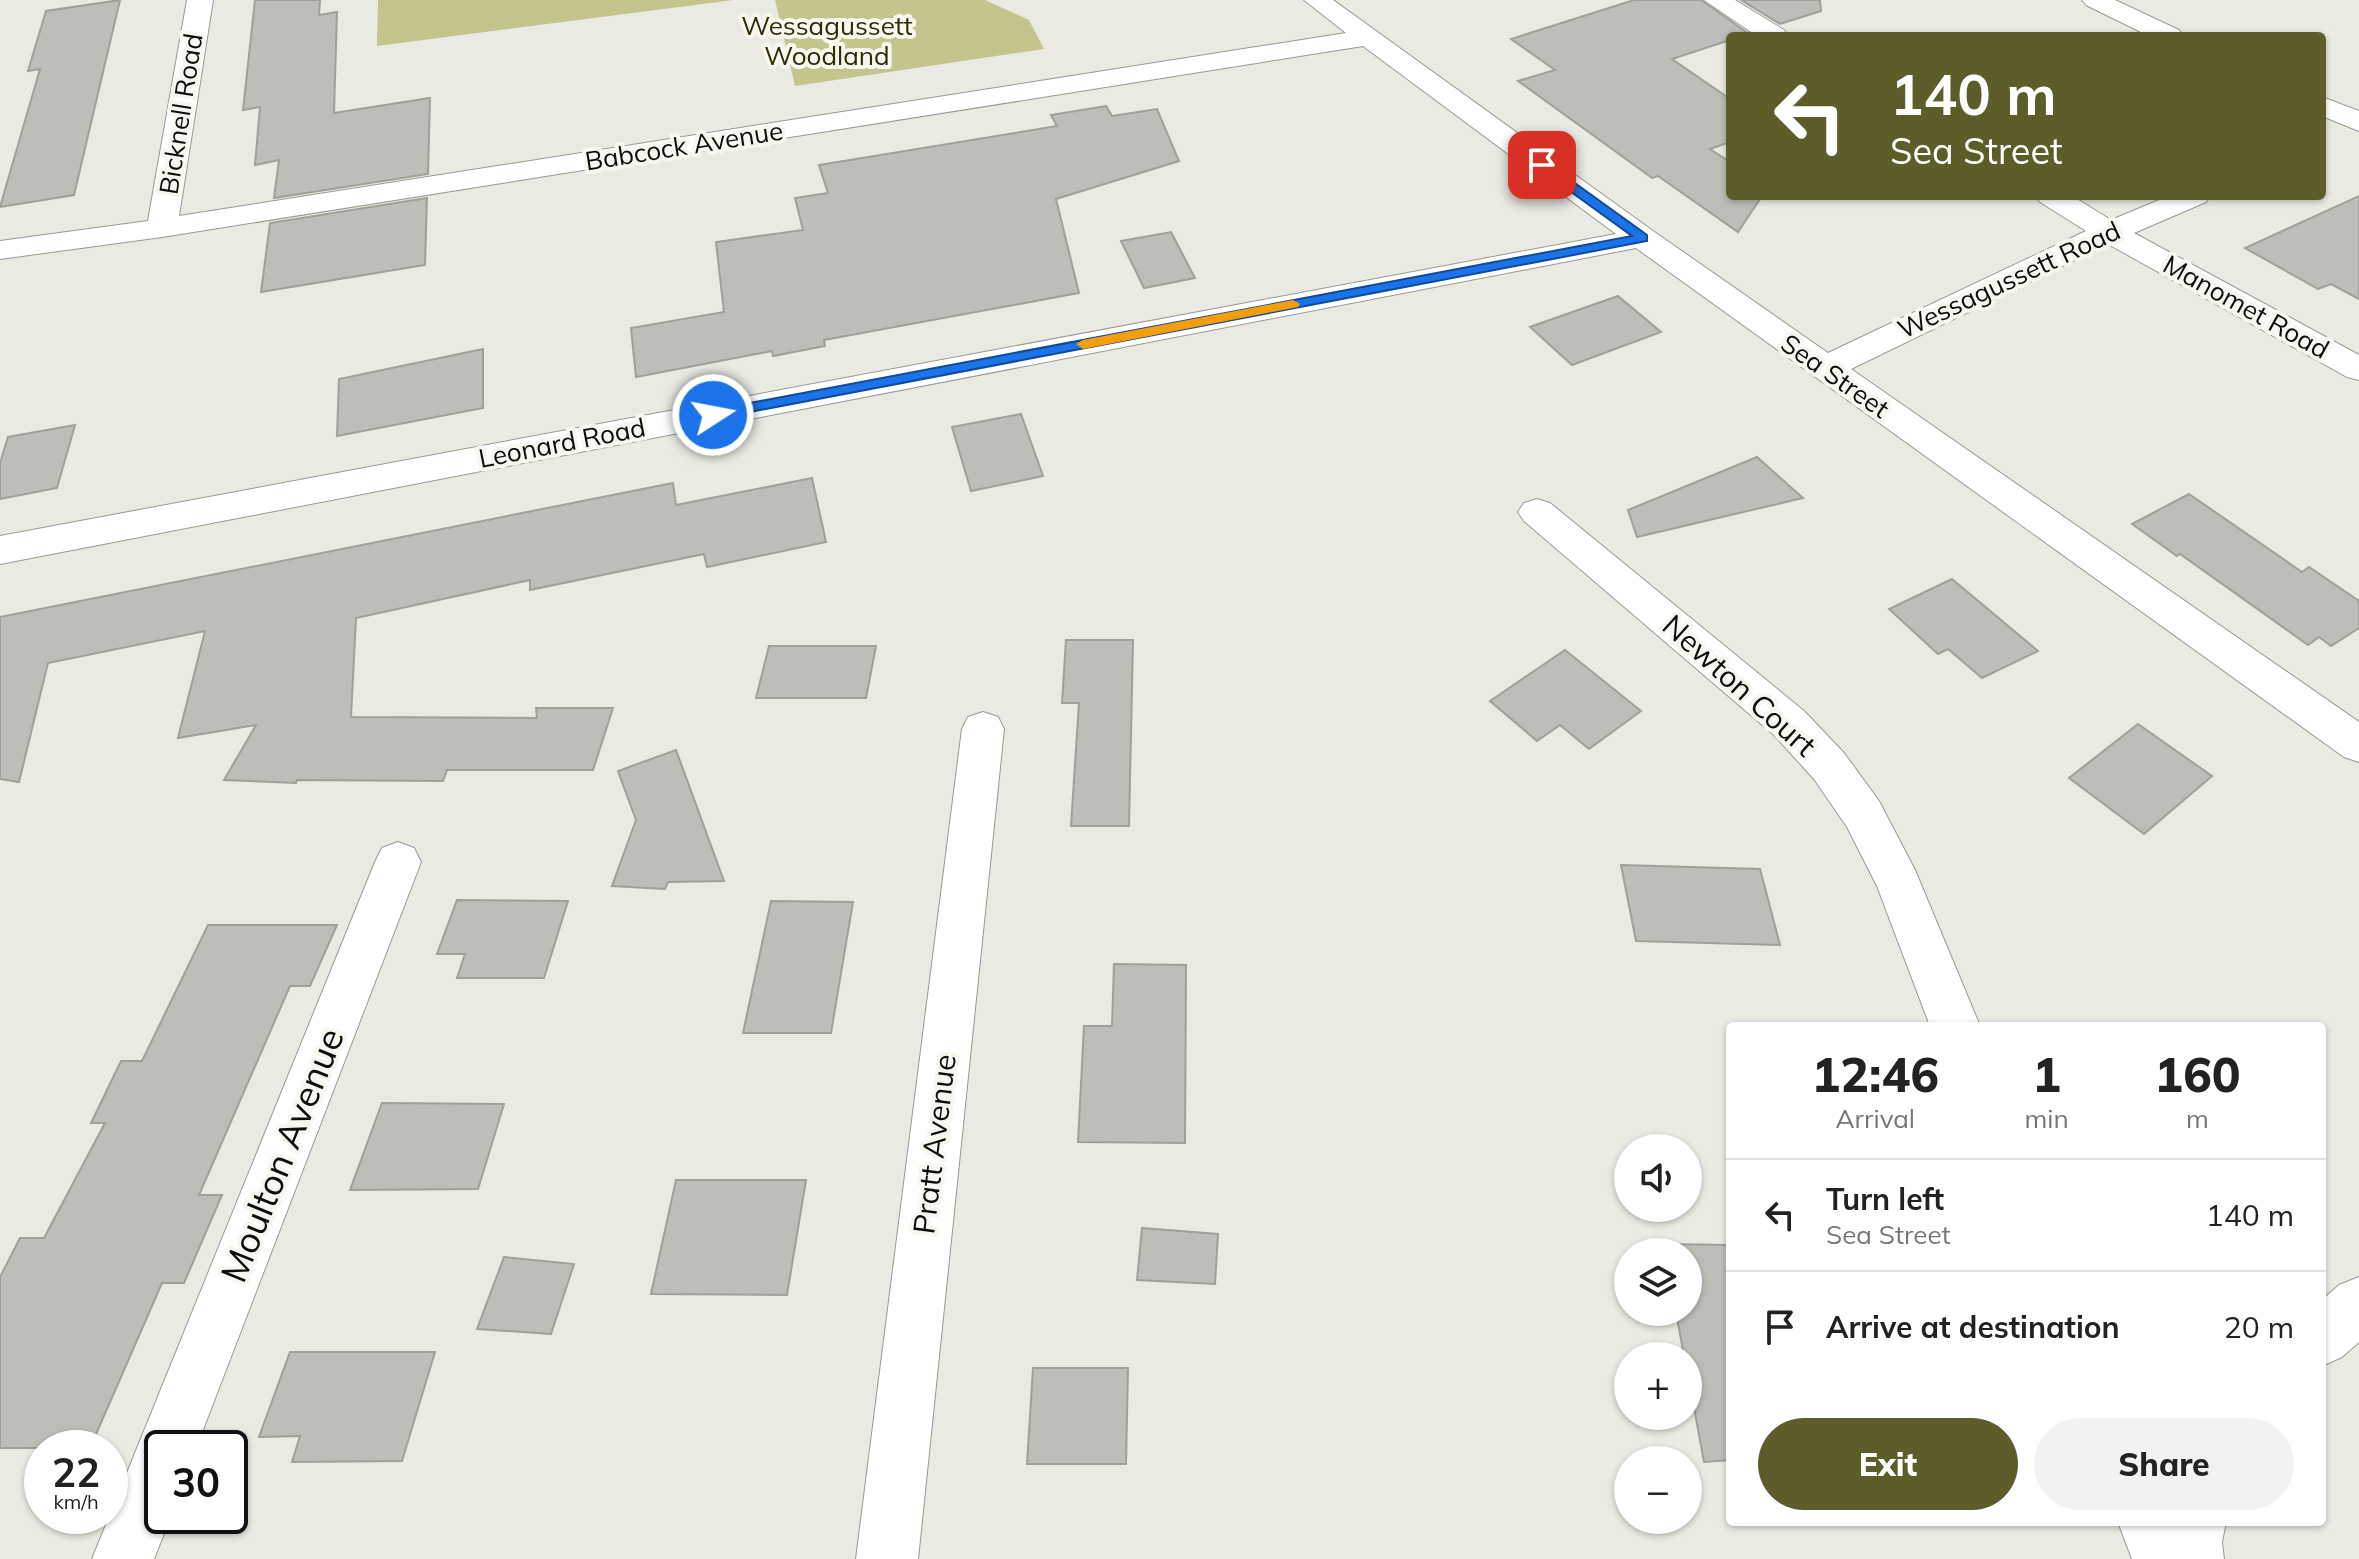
<!DOCTYPE html>
<html lang="en">
<head>
<meta charset="utf-8">
<style>
  :root { --surface:#fff; --page:#f2f2f2; --text:#222; --muted:#767676; --line:#e0e0e0; --accent:#5d5d2a }
  body { margin:0; font-family:Mulish,sans-serif; background:var(--page); color:var(--text); height:100vh; display:flex; flex-direction:column; font-size:30px; white-space:nowrap }
  * { box-sizing:border-box; margin:0 }
  p { font-size:26px; color:var(--muted) }
  .icon { flex:none; width:44px; height:44px; fill:none; stroke:currentColor; stroke-width:2; stroke-linecap:round; stroke-linejoin:round }
  .map { position:relative; flex:1; overflow:hidden }
  .sheet { position:absolute; left:1726px; top:1022px; width:600px; height:504px; display:flex; flex-direction:column; background:var(--surface); border-radius:8px; box-shadow:0 2px 6px #0004 }
  .sheet>* { flex:none }
  .banner { position:absolute; left:1726px; top:32px; width:600px; height:168px; border-radius:8px; box-shadow:0 2px 6px #0004; background:#5d5d2a; color:#fff; overflow:hidden }
  .tools { position:absolute; left:1614px; top:1134px; display:grid; gap:16px }
  .tools a { display:grid; place-items:center; width:88px; height:88px; border-radius:50%; background:var(--surface); box-shadow:0 2px 6px #0004; font-size:40px }
  .speed { position:absolute; left:24px; top:1430px; display:flex; gap:16px; font-size:40px; font-weight:700; text-align:center }
  .speed>* { display:grid; place-content:center; width:104px; height:104px; border-radius:50%; background:var(--surface); box-shadow:0 2px 6px #0004; line-height:1 }
  .speed small { font-size:20px; font-weight:400 }
  .speed .limit { border:4px solid #111; border-radius:12px; background:#fff; color:#111 }
  .pin { position:absolute; display:grid; place-items:center; width:68px; height:68px; color:#fff; margin:-34px; border-radius:16px; box-shadow:0 4px 12px #0006 }
  .me { position:absolute; width:88px; margin:-44px; rotate:79deg; stroke-linejoin:round; filter:drop-shadow(0 0 6px #0008) }
  .turn { display:flex; align-items:center; gap:28px; height:168px; padding:0 32px; font-size:36px }
  .turn .icon { width:104px; height:104px; stroke-width:2.5 }
  .turn b { display:block; font-size:56px; line-height:68px }
  .eta { display:flex; justify-content:space-evenly; align-items:center; height:136px; text-align:center }
  .eta b { font-size:48px; font-weight:800; line-height:56px }
  .primary-button { display:flex; gap:16px; margin-top:auto; padding:16px 32px }
  .primary-button a { flex:1; height:92px; border-radius:48px; background:var(--accent); color:#fff; font-size:32px; font-weight:800; line-height:92px; text-align:center }
  .primary-button a+a { background:var(--page); color:var(--text) }
  ul { padding:0; list-style:none }
  li { display:flex; align-items:center; gap:24px; height:112px; padding:0 32px; border-top:2px solid var(--line) }
  li div { flex:1 }
  li b { display:block; font-size:30px }
  li em { font-style:normal }
  .map>svg:first-child { display:block }
</style>
</head>
<body>
<div class="map">
<svg width="2359" height="1559" viewBox="0 0 2359 1559">
  <rect width="100%" height="100%" fill="#eaeae3"/>
  <g fill="#c4c58d">
    <path d="M378,0H734L377,46Z"/>
    <path d="M775,0H985L1029,20L1044,49L795,86Z"/>
  </g>
  <g fill="#bdbeb7" stroke="#9fa099" stroke-width="2">
    <path d="M120,0L74,195L0,207L40,69L28,71L46,11Z"/>
    <path d="M255,0H320L319,15L337,12L334,113L430,98L428,174L274,198L279,160L255,165L260,107L243,110Z"/>
    <path d="M1634,0H1701L1749,34L1730,36V40L1672,59L1730,99V142L1710,149L1730,162V196H1762L1738,232L1658,176L1652,178L1518,81L1555,70L1511,39Z"/>
    <path d="M1741,0H1820L1821,11L1780,24Z"/>
    <path d="M1106,106L1112,116L1157,109L1179,161L1056,199L1079,293L824,340L825,346L773,356L772,351L636,377L631,328L724,312L716,242L803,230L795,198L828,193L819,165L1057,126L1051,115Z"/>
    <path d="M2359,196V299L2331,284L2318,289L2245,248Z"/>
    <path d="M427,198L425,265L261,292L270,223Z"/>
    <path d="M1171,232L1195,278L1144,288L1121,241Z"/>
    <path d="M1618,296L1661,332L1572,365L1530,327Z"/>
    <path d="M483,349V408L337,436L339,379Z"/>
    <path d="M1021,414L1043,476L971,491L952,427Z"/>
    <path d="M75,425L57,488L0,499V463L8,437Z"/>
    <path d="M1757,457L1803,498L1637,537L1628,510Z"/>
    <path d="M812,478L826,542L707,567L704,554L530,590V580L356,618L351,717L537,718L536,708H613L593,770H447L443,781L297,780L296,783L224,780L256,725L178,738L205,631L48,663L19,782L0,779V617L673,483L676,505Z"/>
    <path d="M2189,494L2302,572L2309,567L2359,601V628L2331,646L2319,637L2308,645L2180,554L2177,556L2132,524Z"/>
    <path d="M1952,579L2038,651L1982,678L1948,649L1938,654L1889,609Z"/>
    <path d="M1066,640H1133L1129,826H1071L1079,703H1062Z"/>
    <path d="M769,646H876L866,698H756Z"/>
    <path d="M1565,650L1641,711L1589,749L1560,725L1537,741L1490,701Z"/>
    <path d="M2138,724L2212,776L2144,834L2069,778Z"/>
    <path d="M676,750L724,881L668,882L665,889L612,886L636,820L618,771Z"/>
    <path d="M1621,865L1760,869L1780,945L1636,941Z"/>
    <path d="M457,900L568,901L544,978H457L465,954H437Z"/>
    <path d="M771,901L853,902L831,1033H743Z"/>
    <path d="M208,925H337L310,986H290L199,1195H222L184,1283H162L90,1448H0V1277L20,1238H44L105,1123H91L121,1061H142Z"/>
    <path d="M1114,964L1186,965L1185,1143L1078,1142L1084,1026H1112Z"/>
    <path d="M382,1103L504,1104L478,1189L350,1190Z"/>
    <path d="M676,1180H806L787,1295L651,1294Z"/>
    <path d="M1142,1228L1218,1234L1215,1284L1137,1280Z"/>
    <path d="M1664,1244L1730,1245V1460L1704,1462L1688,1375V1356H1684L1676,1312H1688V1252H1665Z"/>
    <path d="M504,1257L574,1264L551,1334L477,1329Z"/>
    <path d="M290,1352H435L402,1461L292,1462L300,1436L259,1437Z"/>
    <path d="M1033,1368H1128L1126,1464H1027Z"/>
  </g>
  <g fill="none" stroke-linecap="round" stroke-linejoin="round">
    <defs>
      <g id="minor">
        <path d="M187,0H213L179,216L1346,33L1304,0H1333L1653,231L1828,353L2086,231L2040,202L2036,196H2072L2111,220L2169,196H2210L2206,202L2134,233L2359,355V380L2347,377L2108,244L1851,369L2359,722V762L2344,757L1636,248L0,564V536L1616,234L1363,46L162,237L0,259V241L148,221Z"/>
        <path d="M1704,0H1735L1784,30L1788,36H1757Z"/>
        <path d="M2082,0H2115L2179,30L2183,36H2149L2086,5Z"/>
        <path d="M2322,97L2359,111V131L2322,116Z"/>
        <path d="M1537,499L1550,503L1804,711L1844,753L1879,801L1915,870L1980,1026H1930L1877,886L1847,827L1814,779L1774,735L1524,521L1518,512L1524,503Z"/>
        <path d="M983,712L998,717L1004,729L918,1559H856L962,729L968,717Z"/>
        <path d="M398,842L414,848L421,862L196,1448H162V1516H171L154,1559H92L375,862L382,848Z"/>
        <path d="M2359,1277V1342L2342,1357L2322,1366V1300L2339,1285Z"/>
        <path d="M2118,1522H2226L2222,1542L2224,1559H2132Z"/>
      </g>
    </defs>
    <use href="#minor" stroke="#999993" stroke-width="2"/>
    <use href="#minor" fill="#fff" fill-rule="evenodd"/>
  </g>
  <path fill="#1a73e8" stroke="#114b97" stroke-width="2" d="M1538,163H1547L1647,235V241L713,419L705,415L713,410L1632,236L1538,168Z"/>
  <path fill="#f59e0b" d="M1293,300L1300,304L1298,307L1083,349L1076,344L1083,340Z"/>
  <g text-anchor="middle" stroke-width="8" stroke-linejoin="round" paint-order="stroke">
    <g font-size="26" fill="#2d2c02" stroke="#f7f7f0">
      <text x="827" y="35">Wessagussett<tspan x="827" dy="30">Woodland</tspan></text>
    </g>
    <g font-size="26" fill="#0d0d0b" stroke="#f7f7f0">
      <text transform="translate(181 114) rotate(-81)" y="9">Bicknell Road</text>
      <text transform="translate(684 146) rotate(-9)" y="9">Babcock Avenue</text>
      <text transform="translate(2009 280) rotate(-25)" y="9">Wessagussett Road</text>
      <text transform="translate(2246 307) rotate(29)" y="9">Manomet Road</text>
      <text transform="translate(1835 376) rotate(35)" y="9">Sea Street</text>
      <text transform="translate(562 443) rotate(-11)" y="9">Leonard Road</text>
    </g>
    <g font-size="30" fill="#0d0d0b" stroke="#f7f7f0">
      <text transform="translate(1739 686) rotate(42)" y="10">Newton Court</text>
      <text transform="translate(935 1144) rotate(-83)" y="10">Pratt Avenue</text>
    </g>
    <g font-size="36" fill="#0d0d0b" stroke="#f7f7f0">
      <text transform="translate(282 1155) rotate(-68)" y="13">Moulton Avenue</text>
    </g>
  </g>
</svg>
<div class="tools">
<a><svg class="icon" aria-label="sound" viewBox="0 0 24 24"><path d="M4 9h4l5-4v14l-5-4H4zM17 9q2 3 0 6"/></svg></a>
<a><svg class="icon" aria-label="layers" viewBox="0 0 24 24"><path d="M12 4l9 5-9 5-9-5zM3 14l9 5 9-5"/></svg></a>
<a>+</a>
<a>−</a>
</div>
<div class="speed"><div>22<small>km/h</small></div><div class="limit">30</div></div>
<div class="pin" style="left:1542px;top:165px;background:#d93025"><svg class="icon" aria-label="arrive" viewBox="0 0 24 24"><path d="M6 21V4h12l-3 4 3 4H6"/></svg></div>
<svg class="me" style="left:713px;top:415px" viewBox="-20 -20 40 40"><circle r="17" fill="#1a73e8" stroke="#fff" stroke-width="3"/><path d="M0-11L8 9 0 5-8 9z" fill="#fff"/></svg>
<div class="banner">
<div class="turn"><svg class="icon" aria-label="left" viewBox="0 0 24 24"><path d="M17 20v-9H6M10 6l-5 5 5 5"/></svg><div><b>140 m</b>Sea Street</div></div>
</div>
<section class="sheet">
<div class="eta">
<div><b>12:46</b><p>Arrival</p></div>
<div><b>1</b><p>min</p></div>
<div><b>160</b><p>m</p></div>
</div>
<ul>
<li><svg class="icon" aria-label="left" viewBox="0 0 24 24"><path d="M17 20v-9H6M10 6l-5 5 5 5"/></svg><div><b>Turn left</b><p>Sea Street</p></div><em>140 m</em></li>
<li><svg class="icon" aria-label="arrive" viewBox="0 0 24 24"><path d="M6 21V4h12l-3 4 3 4H6"/></svg><div><b>Arrive at destination</b></div><em>20 m</em></li>
</ul>
<div class="primary-button"><a>Exit</a><a>Share</a></div>
</section>
</div>
</body>
</html>
